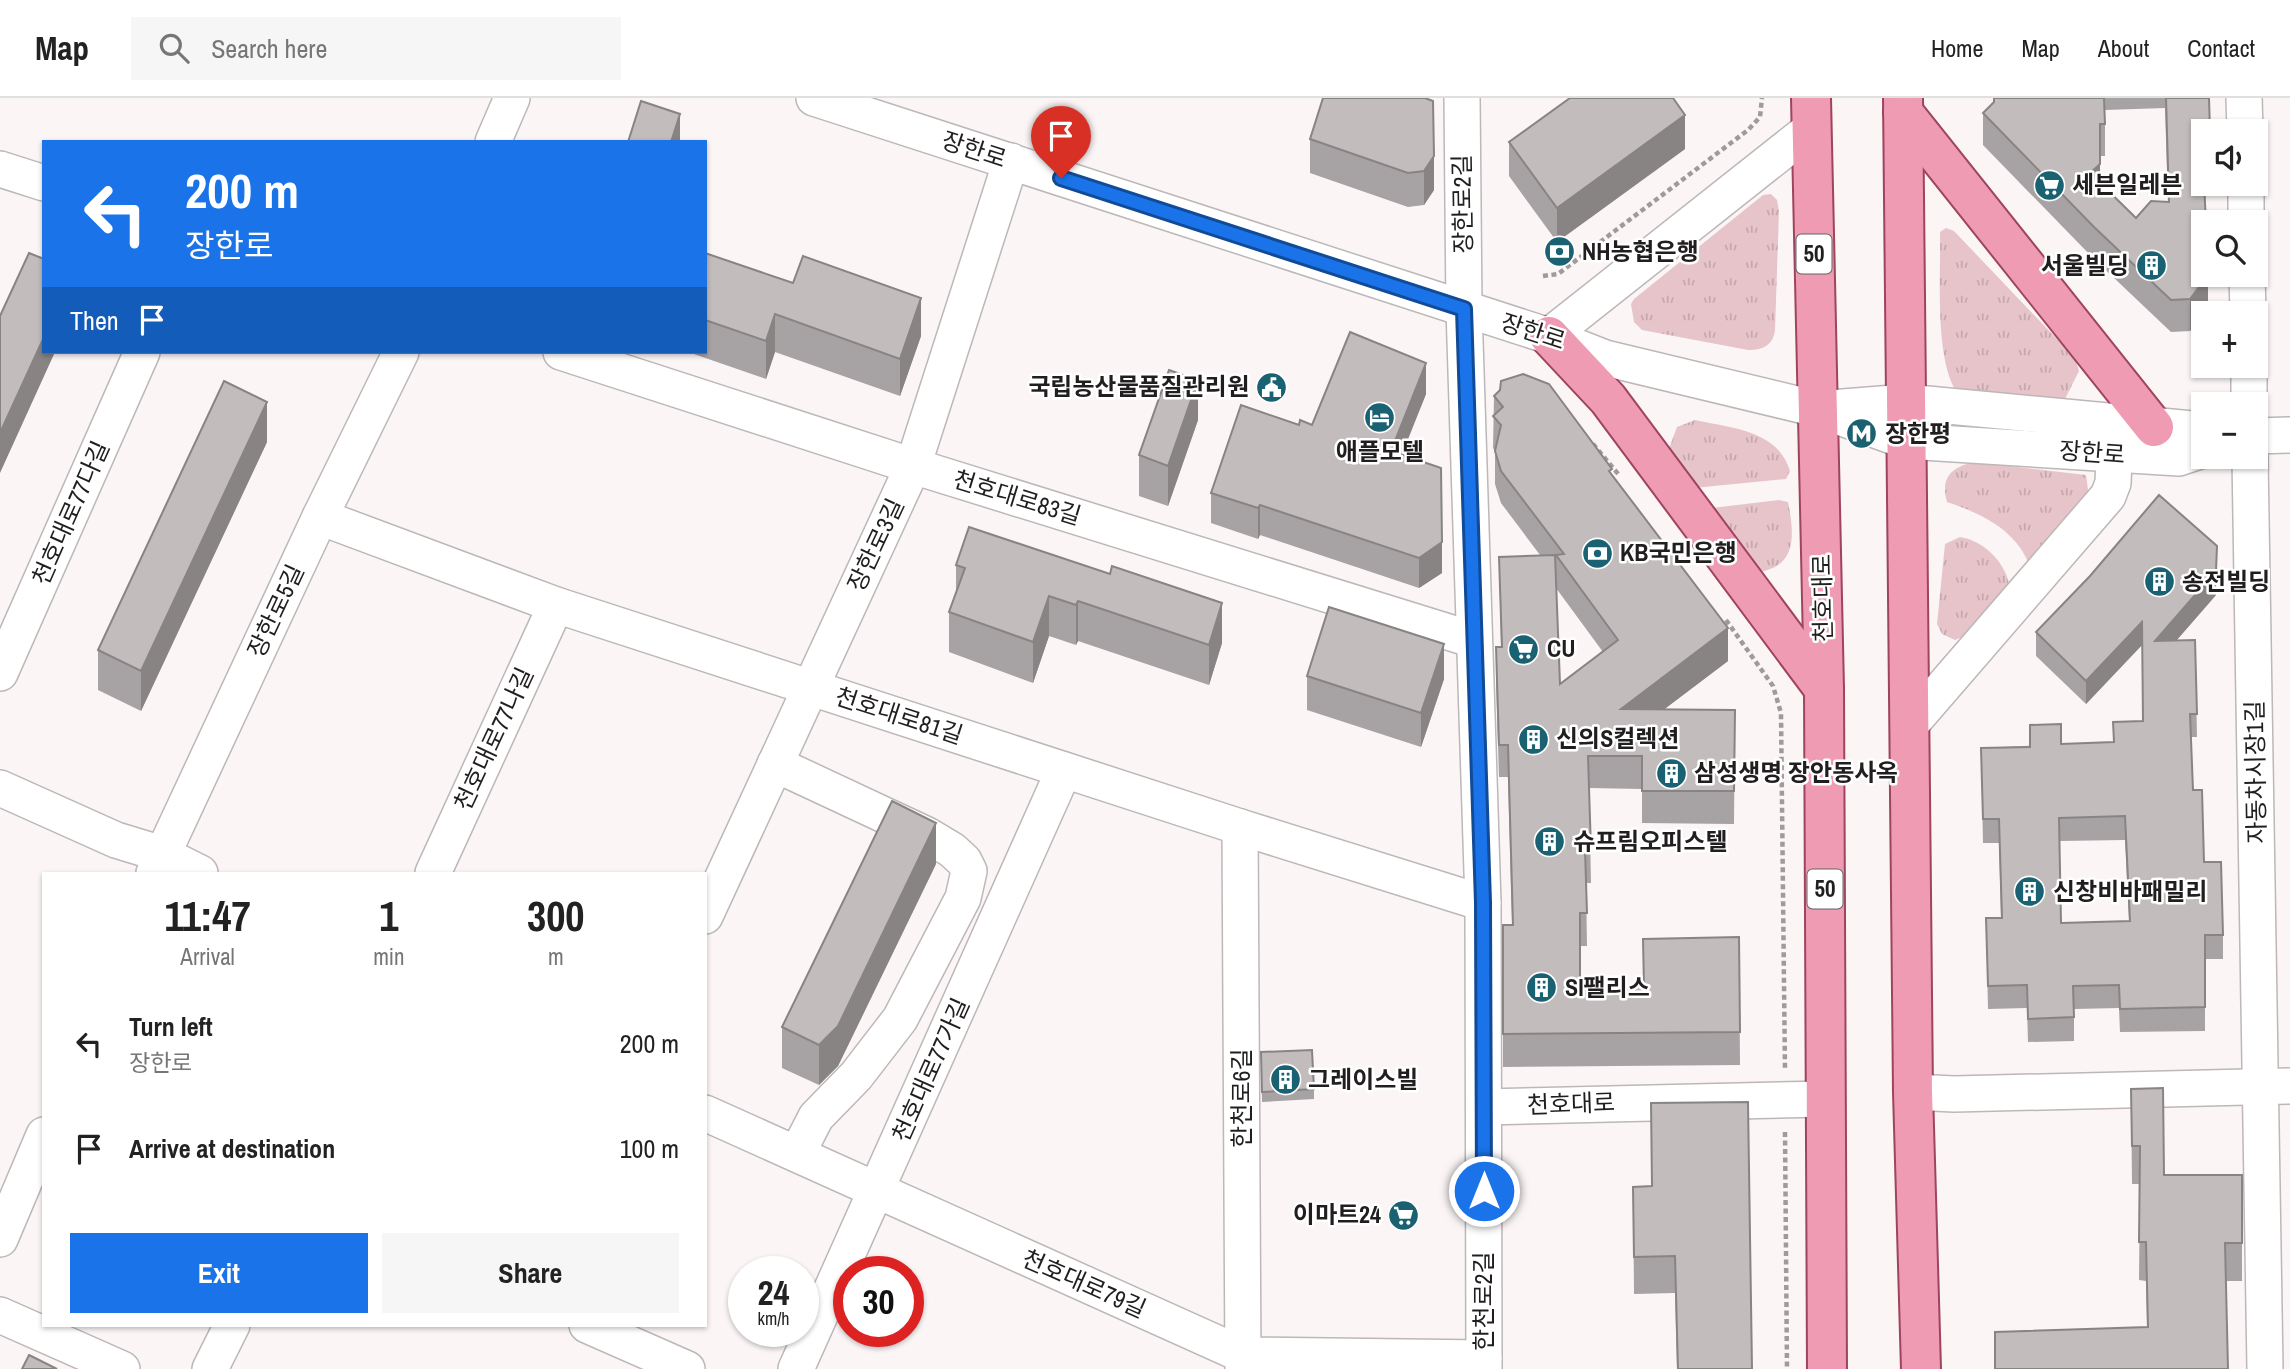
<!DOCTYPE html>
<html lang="en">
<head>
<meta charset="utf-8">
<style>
  :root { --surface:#fff; --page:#f6f6f6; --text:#222; --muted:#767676; --line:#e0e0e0; --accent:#1a73e8 }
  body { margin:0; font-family:"Archivo Narrow","Noto Sans KR",sans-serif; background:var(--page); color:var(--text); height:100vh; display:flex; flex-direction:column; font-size:26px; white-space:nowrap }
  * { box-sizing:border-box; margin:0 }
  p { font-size:23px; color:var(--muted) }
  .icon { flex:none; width:38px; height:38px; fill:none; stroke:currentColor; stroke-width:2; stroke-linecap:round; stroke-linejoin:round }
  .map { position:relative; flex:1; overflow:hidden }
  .sheet { position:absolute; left:42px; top:774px; width:665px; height:455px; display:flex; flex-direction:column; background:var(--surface); border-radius:0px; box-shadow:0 2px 5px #0004 }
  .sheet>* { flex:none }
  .hud { position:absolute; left:42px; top:42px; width:665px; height:214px; border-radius:0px; box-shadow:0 2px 5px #0004; background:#1a73e8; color:#fff; overflow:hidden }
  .controls { position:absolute; left:2191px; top:21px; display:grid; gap:14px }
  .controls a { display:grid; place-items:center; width:77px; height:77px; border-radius:0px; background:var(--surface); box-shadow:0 2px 5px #0004; font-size:35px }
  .speed { position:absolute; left:728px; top:1158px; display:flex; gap:14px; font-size:35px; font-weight:700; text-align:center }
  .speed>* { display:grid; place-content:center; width:91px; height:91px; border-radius:50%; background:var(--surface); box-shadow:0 2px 5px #0004; line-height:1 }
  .speed small { font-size:18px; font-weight:400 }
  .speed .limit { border:10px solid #d22; background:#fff; color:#111 }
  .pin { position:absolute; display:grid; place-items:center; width:60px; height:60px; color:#fff; margin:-72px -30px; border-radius:50% 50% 50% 0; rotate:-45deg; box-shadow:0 0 7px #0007 }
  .pin .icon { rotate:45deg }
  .me { position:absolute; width:77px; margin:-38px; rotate:0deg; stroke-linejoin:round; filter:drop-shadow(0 0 5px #0008) }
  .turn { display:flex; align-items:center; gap:24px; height:147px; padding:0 28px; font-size:32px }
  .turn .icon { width:91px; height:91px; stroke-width:2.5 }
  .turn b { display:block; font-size:49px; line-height:60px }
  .then { display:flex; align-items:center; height:66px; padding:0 28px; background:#0003; gap:14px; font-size:26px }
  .eta { display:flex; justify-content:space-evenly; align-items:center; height:119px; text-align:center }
  .eta b { font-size:42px; font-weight:700; line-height:49px }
  .cta { display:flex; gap:14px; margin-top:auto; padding:14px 28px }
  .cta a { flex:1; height:80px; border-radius:0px; background:var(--accent); color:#fff; font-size:28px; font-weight:700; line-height:80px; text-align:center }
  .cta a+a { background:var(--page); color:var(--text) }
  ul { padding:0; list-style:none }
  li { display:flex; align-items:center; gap:21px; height:105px; padding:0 28px }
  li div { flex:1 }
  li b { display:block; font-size:26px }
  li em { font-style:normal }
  header { display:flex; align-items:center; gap:42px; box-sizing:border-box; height:98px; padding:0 35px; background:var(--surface); border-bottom:2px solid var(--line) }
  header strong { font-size:33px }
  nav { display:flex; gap:38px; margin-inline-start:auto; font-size:24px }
  .search { width:490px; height:63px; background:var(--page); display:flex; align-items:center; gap:18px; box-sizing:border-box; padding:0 24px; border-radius:0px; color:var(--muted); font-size:26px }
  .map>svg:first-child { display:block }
</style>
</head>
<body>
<header>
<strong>Map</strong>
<div class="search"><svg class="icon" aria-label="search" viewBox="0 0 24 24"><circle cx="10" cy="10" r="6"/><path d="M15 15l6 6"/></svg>Search here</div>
<nav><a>Home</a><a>Map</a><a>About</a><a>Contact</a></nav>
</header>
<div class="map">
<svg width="2290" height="1271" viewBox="0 0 2290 1271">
  <defs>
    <pattern id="grass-tufts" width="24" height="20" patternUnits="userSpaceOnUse" patternTransform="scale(1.75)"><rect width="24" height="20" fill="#e6c4ca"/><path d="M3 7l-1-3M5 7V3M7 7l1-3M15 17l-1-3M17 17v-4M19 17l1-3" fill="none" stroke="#c5a8ad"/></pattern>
  </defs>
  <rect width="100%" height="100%" fill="#fbf5f6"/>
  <g fill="url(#grass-tufts)">
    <path d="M1771,96L1777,102L1779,113L1775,232C1773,248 1762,252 1748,252L1642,232L1634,224L1631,206L1634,201L1763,97Z"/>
    <path d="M1946,130L1954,133L2075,260L2079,273L2064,303L1957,295C1934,260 1941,177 1940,134Z"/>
    <path d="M1695,322C1731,330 1778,332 1790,373L1786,381L1694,390L1667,356L1677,329Z"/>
    <path d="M1974,364L2086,377L2089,399L2031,471C2018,433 1983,416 1947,404C1940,379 1952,369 1974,364Z"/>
    <path d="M1779,402L1788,404C1794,435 1798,467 1760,474L1712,410Z"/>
    <path d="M1960,439C1985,443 2007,466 2010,491L1962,539L1955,542L1942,536L1937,526L1945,446Z"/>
  </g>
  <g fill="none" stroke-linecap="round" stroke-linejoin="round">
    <defs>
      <g id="minor">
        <path d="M814,0L1549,238L1605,260L1817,311L1906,343L2179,360L2203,352"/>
        <path d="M1462,0L1464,211L1483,805L1484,1271"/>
        <path d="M2244,0L2245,33"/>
        <path d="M493,44L512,0"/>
        <path d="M0,71L44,85"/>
        <path d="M2246,86V124"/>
        <path d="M2247,177L2248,215"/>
        <path d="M1549,238L1812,30"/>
        <path d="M561,254L913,368L1474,542"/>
        <path d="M2249,268V306"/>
        <path d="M1831,310L1906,304L2203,332"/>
        <path d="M2256,338L2290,337"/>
        <path d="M2250,359L2265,1271"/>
        <path d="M320,419L556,507L1240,729L1483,805"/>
        <path d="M0,575L142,254"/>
        <path d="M1911,626L2108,398L2113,385L2115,333"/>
        <path d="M775,666L927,737L952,752L964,763L969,773L963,800L900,921L856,978L816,1019L797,1056"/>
        <path d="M0,690L116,742L162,756L200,775"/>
        <path d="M1240,729L1243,1271"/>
        <path d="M154,775L320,419L401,254"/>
        <path d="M433,775L556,507"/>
        <path d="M705,818L913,368L1011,63"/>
        <path d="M1913,994L1954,996L2290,988"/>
        <path d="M1484,1009L1825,1001"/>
        <path d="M705,1015L1243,1257L1484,1260"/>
        <path d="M0,1141L44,1037"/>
        <path d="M0,1217L122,1271"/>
        <path d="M587,1227L687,1271"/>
        <path d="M210,1271L232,1227"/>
        <path d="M796,1271L1064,672"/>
      </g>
      <g id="major">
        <path d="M1811,0L1824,591L1827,1271"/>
        <path d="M1903,0L1913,994L1921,1271"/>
        <path d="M1903,14L2154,329"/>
        <path d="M1549,238L1608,301L1824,591"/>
      </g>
    </defs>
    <use href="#minor" stroke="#bdb7b8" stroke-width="38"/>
    <use href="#major" stroke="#9f445e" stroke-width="42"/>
    <g stroke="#9f9b9b" stroke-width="4.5" stroke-dasharray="5 3.5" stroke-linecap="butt">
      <path d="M1543,178L1558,176L1748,32L1760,19L1762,0"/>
      <path d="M1593,346L1619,377"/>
      <path d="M1726,522L1773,588L1781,615L1785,973"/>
      <path d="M1785,1034L1787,1271"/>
    </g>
    <use href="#minor" stroke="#fff" stroke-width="35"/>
    <use href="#major" stroke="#ee9bb3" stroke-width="38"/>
  </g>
  <g fill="#a7a2a3" fill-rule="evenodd">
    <path d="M1425,0L1434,92L1424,107L1408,109L1310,75V41Z"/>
    <path d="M1994,0H2209L2203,33V86H2210V93H2205L2208,209L2190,233L2171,234L2094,161L1983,47V15L1994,4ZM2165,10L2168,104L2136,120L2100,85V58H2105V12Z"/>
    <path d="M1509,44L1685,51L1557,144L1509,78Z"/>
    <path d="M705,155L921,238L900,298L775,254L766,281L688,254H705Z"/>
    <path d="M1426,296L1401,357L1442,475L1419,490L1260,437L1258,441L1211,425V395L1299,327H1312Z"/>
    <path d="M1494,298L1612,377L1728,563L1663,612H1735L1734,726L1642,725V691L1589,690L1591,785H1586L1587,848H1580V889H1643L1739,839L1740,967L1503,969V827H1512L1508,679H1499L1496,582V549H1501L1499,459L1540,457L1501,405L1495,386V353L1493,350ZM1556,490L1603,554L1560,586Z"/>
    <path d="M1198,322L1168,408L1139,398V357Z"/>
    <path d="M267,344L141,613L98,592V552Z"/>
    <path d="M956,467L1222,545L1209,587L1078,543L1076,547L1049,538L1033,585L949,554V514L956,496Z"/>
    <path d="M2216,497L2176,543L2195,542L2197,639H2191L2193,692L2204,764L2223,837V861H2205V933L2120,934L2119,910L2074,911V943L2028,944L2027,910L1988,911L1986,820H2001L1999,745H1983L1981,650L2113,644V624L2143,623L2142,547L2086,606L2036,558V534ZM2125,742L2129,823L2061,825L2059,743Z"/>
    <path d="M1307,578L1444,581L1421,649L1307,612Z"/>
    <path d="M936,766L838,968L819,987L782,970V929Z"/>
    <path d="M1261,954L1314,991V1001L1262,1004Z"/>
    <path d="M2131,991L2164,1077H2242V1183H2226L2228,1271H1995V1234L2147,1229L2146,1183L2139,1182L2140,1086H2132Z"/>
    <path d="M1633,1089L1752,1271H1677L1675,1195L1634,1196Z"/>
  </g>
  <g fill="#888484">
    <path d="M680,16V44H671Z"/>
    <path d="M1685,17V51L1557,144V110Z"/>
    <path d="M2100,26V98L2090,75Z"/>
    <path d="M1434,58V92L1424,107V73Z"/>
    <path d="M2208,177V209L2190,233V201Z"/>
    <path d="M921,200V238L900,298V261Z"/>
    <path d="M775,216V254L766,281V243Z"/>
    <path d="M44,239V254H55L0,375V335Z"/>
    <path d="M1426,265V296L1391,384V353Z"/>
    <path d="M1198,282V322L1168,408V368Z"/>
    <path d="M267,304V344L141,613V573Z"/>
    <path d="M1260,407V437L1258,441V410Z"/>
    <path d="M1442,444V475L1419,490V460Z"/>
    <path d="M2217,448L2216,497L2155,567V543Z"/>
    <path d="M1049,498V538L1033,585V544Z"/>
    <path d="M1078,503V543L1076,547V507Z"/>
    <path d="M1222,505V545L1209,587V547Z"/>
    <path d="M2142,524V547L2086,606V583Z"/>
    <path d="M1728,530V563L1621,644V611Z"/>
    <path d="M1444,546V581L1421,649V615Z"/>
    <path d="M936,725V766L838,968L819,987V947Z"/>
  </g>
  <g fill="#c2bcbd" stroke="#888484" stroke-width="2" fill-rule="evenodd">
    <path d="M1323,0H1425L1433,3L1434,58L1424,73L1408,75L1310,41Z"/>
    <path d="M1570,0H1673L1685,17L1557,110L1509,44Z"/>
    <path d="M1994,0H2104L2105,26H2100V66L2090,75L2136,120L2151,103L2169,104L2166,0H2209L2210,33H2203V86H2204L2206,124H2203V177H2208L2190,201L2171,202L2094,129L1983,15L1994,4Z"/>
    <path d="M641,3L680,16L671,44H628Z"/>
    <path d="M29,155L44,161V239L0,335V218Z"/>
    <path d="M705,155L793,185L803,158L921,200L900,261L775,216L766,243L705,222Z"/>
    <path d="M1350,234L1426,265L1391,353L1441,370L1442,444L1419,460L1260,407L1258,410L1211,395L1241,307L1299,327L1300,322L1312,327Z"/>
    <path d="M1169,272L1198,282L1168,368L1139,357Z"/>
    <path d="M1523,276L1549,286L1612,371L1609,373L1728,530L1621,611L1735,612L1734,693H1642V658H1588L1591,752H1585L1587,815H1580V889H1644L1643,841L1739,839L1740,934L1503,936V827H1513L1508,647H1499L1496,549H1502L1499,459L1555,457L1560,586L1618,542L1556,457L1564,456L1501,373L1495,353L1501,327L1493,318L1503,309L1494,298L1500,292L1501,283Z"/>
    <path d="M224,283L267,304L141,573L98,552Z"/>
    <path d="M2159,397L2217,448L2216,473L2155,543L2195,542L2197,616H2190L2193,692H2202L2204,764H2221L2223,837H2205V909L2120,911L2119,887L2073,888L2074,919L2028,921L2027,887L1988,888L1986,820H2002L1999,721H1983L1981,650L2030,649V627L2061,626V646L2114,644L2113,624L2143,623L2142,524L2086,583L2036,534L2090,478ZM2125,718L2130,823L2061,825L2059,720Z"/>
    <path d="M969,429L1110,476L1112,468L1222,505L1209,547L1078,503L1076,507L1049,498L1033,544L949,514L965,470L956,467Z"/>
    <path d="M1329,509L1444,546L1421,615L1307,578Z"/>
    <path d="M892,703L936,725L838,928L819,947L782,929Z"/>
    <path d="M1312,952L1314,991L1262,994L1261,954Z"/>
    <path d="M2163,990L2164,1077H2242V1145H2225L2228,1271H1995V1234L2148,1229L2146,1144H2139L2140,1048H2132L2131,991Z"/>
    <path d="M1748,1004L1752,1271H1678L1675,1158L1634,1159L1633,1089L1652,1088L1651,1005Z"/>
    <path d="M29,1257L57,1271H22Z"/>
  </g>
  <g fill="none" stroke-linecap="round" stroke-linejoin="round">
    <defs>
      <path id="route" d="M1061,80L1464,211L1483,805L1484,1093"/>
    </defs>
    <use href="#route" stroke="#114b97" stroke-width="18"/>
    <use href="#route" stroke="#1a73e8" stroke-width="12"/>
  </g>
  <defs>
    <symbol id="supermarket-disc" viewBox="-11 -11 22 22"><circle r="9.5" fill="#1a6171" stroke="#fff"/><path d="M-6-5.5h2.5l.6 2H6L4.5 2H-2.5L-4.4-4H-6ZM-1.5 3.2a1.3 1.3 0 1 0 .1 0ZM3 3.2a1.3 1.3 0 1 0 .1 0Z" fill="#fff"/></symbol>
    <symbol id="bank-disc" viewBox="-11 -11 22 22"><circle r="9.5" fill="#1a6171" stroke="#fff"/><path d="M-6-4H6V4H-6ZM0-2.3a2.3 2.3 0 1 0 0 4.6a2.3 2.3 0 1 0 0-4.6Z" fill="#fff"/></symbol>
    <symbol id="building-disc" viewBox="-11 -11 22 22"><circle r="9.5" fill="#1a6171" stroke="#fff"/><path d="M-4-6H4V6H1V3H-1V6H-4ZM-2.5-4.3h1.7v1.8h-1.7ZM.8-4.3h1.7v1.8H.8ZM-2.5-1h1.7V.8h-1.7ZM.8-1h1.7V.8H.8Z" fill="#fff"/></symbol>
    <symbol id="civic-disc" viewBox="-11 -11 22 22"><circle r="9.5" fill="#1a6171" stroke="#fff"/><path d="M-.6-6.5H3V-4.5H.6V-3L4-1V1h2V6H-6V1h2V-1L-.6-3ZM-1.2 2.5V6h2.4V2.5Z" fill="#fff"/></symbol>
    <symbol id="hotel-disc" viewBox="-11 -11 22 22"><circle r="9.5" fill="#1a6171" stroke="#fff"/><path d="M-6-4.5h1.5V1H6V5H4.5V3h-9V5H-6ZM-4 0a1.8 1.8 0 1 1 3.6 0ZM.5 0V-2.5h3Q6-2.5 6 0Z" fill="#fff"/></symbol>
    <symbol id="metro-disc" viewBox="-11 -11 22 22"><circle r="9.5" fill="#1a6171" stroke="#fff"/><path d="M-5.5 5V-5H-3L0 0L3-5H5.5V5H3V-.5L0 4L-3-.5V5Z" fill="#fff"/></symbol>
  </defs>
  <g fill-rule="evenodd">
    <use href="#supermarket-disc" x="2032" y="70" width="35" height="35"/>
    <use href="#bank-disc" x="1542" y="136" width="35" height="35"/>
    <use href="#building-disc" x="2134" y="150" width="35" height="35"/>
    <use href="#civic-disc" x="1254" y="272" width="35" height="35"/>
    <use href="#hotel-disc" x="1362" y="302" width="35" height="35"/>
    <use href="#metro-disc" x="1844" y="318" width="35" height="35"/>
    <use href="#bank-disc" x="1580" y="438" width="35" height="35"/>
    <use href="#building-disc" x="2142" y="466" width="35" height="35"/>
    <use href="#supermarket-disc" x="1506" y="534" width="35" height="35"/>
    <use href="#building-disc" x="1516" y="624" width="35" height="35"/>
    <use href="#building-disc" x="1654" y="658" width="35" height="35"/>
    <use href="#building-disc" x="1532" y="726" width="35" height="35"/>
    <use href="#building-disc" x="2012" y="776" width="35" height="35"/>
    <use href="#building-disc" x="1524" y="872" width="35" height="35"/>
    <use href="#building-disc" x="1268" y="964" width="35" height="35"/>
    <use href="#supermarket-disc" x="1386" y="1100" width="35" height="35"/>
  </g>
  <g text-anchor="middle" stroke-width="5" stroke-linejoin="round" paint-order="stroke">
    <g fill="#fff" stroke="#636262" stroke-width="2">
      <rect x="1796.5" y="136.5" width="35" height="39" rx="5"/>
      <rect x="1807.5" y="771.5" width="35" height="39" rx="5"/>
    </g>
    <g font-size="23" font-weight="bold" fill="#201e1e">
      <text x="1814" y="164">50</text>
      <text x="1825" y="799">50</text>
    </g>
    <g font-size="24" fill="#201e1e" stroke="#fff">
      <text transform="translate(974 52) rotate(18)" y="8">장한로</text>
      <text transform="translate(1463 106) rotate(-91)" y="8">장한로2길</text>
      <text transform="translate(1533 234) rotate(18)" y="8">장한로</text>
      <text transform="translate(2092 355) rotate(4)" y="8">장한로</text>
      <text transform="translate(1017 400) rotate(17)" y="8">천호대로83길</text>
      <text transform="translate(71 415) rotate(-66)" y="8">천호대로77다길</text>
      <text transform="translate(876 447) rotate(-65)" y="8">장한로3길</text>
      <text transform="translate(1823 500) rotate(-91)" y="8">천호대로</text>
      <text transform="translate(276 513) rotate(-65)" y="8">장한로5길</text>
      <text transform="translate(899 618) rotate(18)" y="8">천호대로81길</text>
      <text transform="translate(494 641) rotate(-65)" y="8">천호대로77나길</text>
      <text transform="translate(2256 674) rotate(-91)" y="8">자동차시장1길</text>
      <text transform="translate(931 972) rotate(-66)" y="8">천호대로77가길</text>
      <text transform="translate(1242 1000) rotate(-90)" y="8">한천로6길</text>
      <text transform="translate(1571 1006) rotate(-2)" y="8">천호대로</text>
      <text transform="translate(1084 1186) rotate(24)" y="8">천호대로79길</text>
      <text transform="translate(1484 1203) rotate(-90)" y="8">한천로2길</text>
    </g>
    <g font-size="24" font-weight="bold" fill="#201e1e" stroke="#fff" text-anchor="start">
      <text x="2072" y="95">세븐일레븐</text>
      <text x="1582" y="162">NH농협은행</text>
      <text x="2129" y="176" text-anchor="end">서울빌딩</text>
      <text x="1249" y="297" text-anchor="end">국립농산물품질관리원</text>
      <text x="1885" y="344">장한평</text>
      <text x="1380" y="362" text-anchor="middle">애플모텔</text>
      <text x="1620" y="463">KB국민은행</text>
      <text x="2182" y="492">송전빌딩</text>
      <text x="1547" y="559">CU</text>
      <text x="1556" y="649">신의S컬렉션</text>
      <text x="1694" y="683">삼성생명 장안동사옥</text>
      <text x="1573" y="752">슈프림오피스텔</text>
      <text x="2053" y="802">신창비바패밀리</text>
      <text x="1565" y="898">SI팰리스</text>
      <text x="1308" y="990">그레이스빌</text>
      <text x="1381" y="1125" text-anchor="end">이마트24</text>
    </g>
  </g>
</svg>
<div class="controls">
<a><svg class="icon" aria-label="sound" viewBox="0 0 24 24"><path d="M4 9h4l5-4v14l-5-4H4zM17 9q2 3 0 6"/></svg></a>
<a><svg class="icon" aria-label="search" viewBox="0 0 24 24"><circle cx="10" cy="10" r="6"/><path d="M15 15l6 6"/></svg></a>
<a>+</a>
<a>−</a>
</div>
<div class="speed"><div>24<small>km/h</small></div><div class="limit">30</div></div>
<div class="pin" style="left:1061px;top:80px;background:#d93025"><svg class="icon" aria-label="arrive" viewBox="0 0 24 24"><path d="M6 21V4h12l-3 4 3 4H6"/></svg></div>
<svg class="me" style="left:1484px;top:1093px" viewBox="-20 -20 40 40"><circle r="17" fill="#1a73e8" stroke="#fff" stroke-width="3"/><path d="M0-11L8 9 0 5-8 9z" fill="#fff"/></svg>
<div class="hud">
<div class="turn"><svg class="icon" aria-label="left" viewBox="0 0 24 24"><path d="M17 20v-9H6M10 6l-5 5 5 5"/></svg><div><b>200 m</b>장한로</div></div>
<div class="then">Then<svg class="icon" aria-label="arrive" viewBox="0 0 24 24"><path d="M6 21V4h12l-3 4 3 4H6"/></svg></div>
</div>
<section class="sheet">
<div class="eta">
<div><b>11:47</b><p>Arrival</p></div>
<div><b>1</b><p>min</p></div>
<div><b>300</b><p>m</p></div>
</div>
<ul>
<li><svg class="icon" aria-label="left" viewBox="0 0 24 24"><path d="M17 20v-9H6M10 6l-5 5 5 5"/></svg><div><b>Turn left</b><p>장한로</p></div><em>200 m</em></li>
<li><svg class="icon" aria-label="arrive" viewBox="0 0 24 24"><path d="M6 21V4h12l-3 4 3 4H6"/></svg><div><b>Arrive at destination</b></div><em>100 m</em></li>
</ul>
<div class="cta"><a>Exit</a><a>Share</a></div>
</section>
</div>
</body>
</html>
